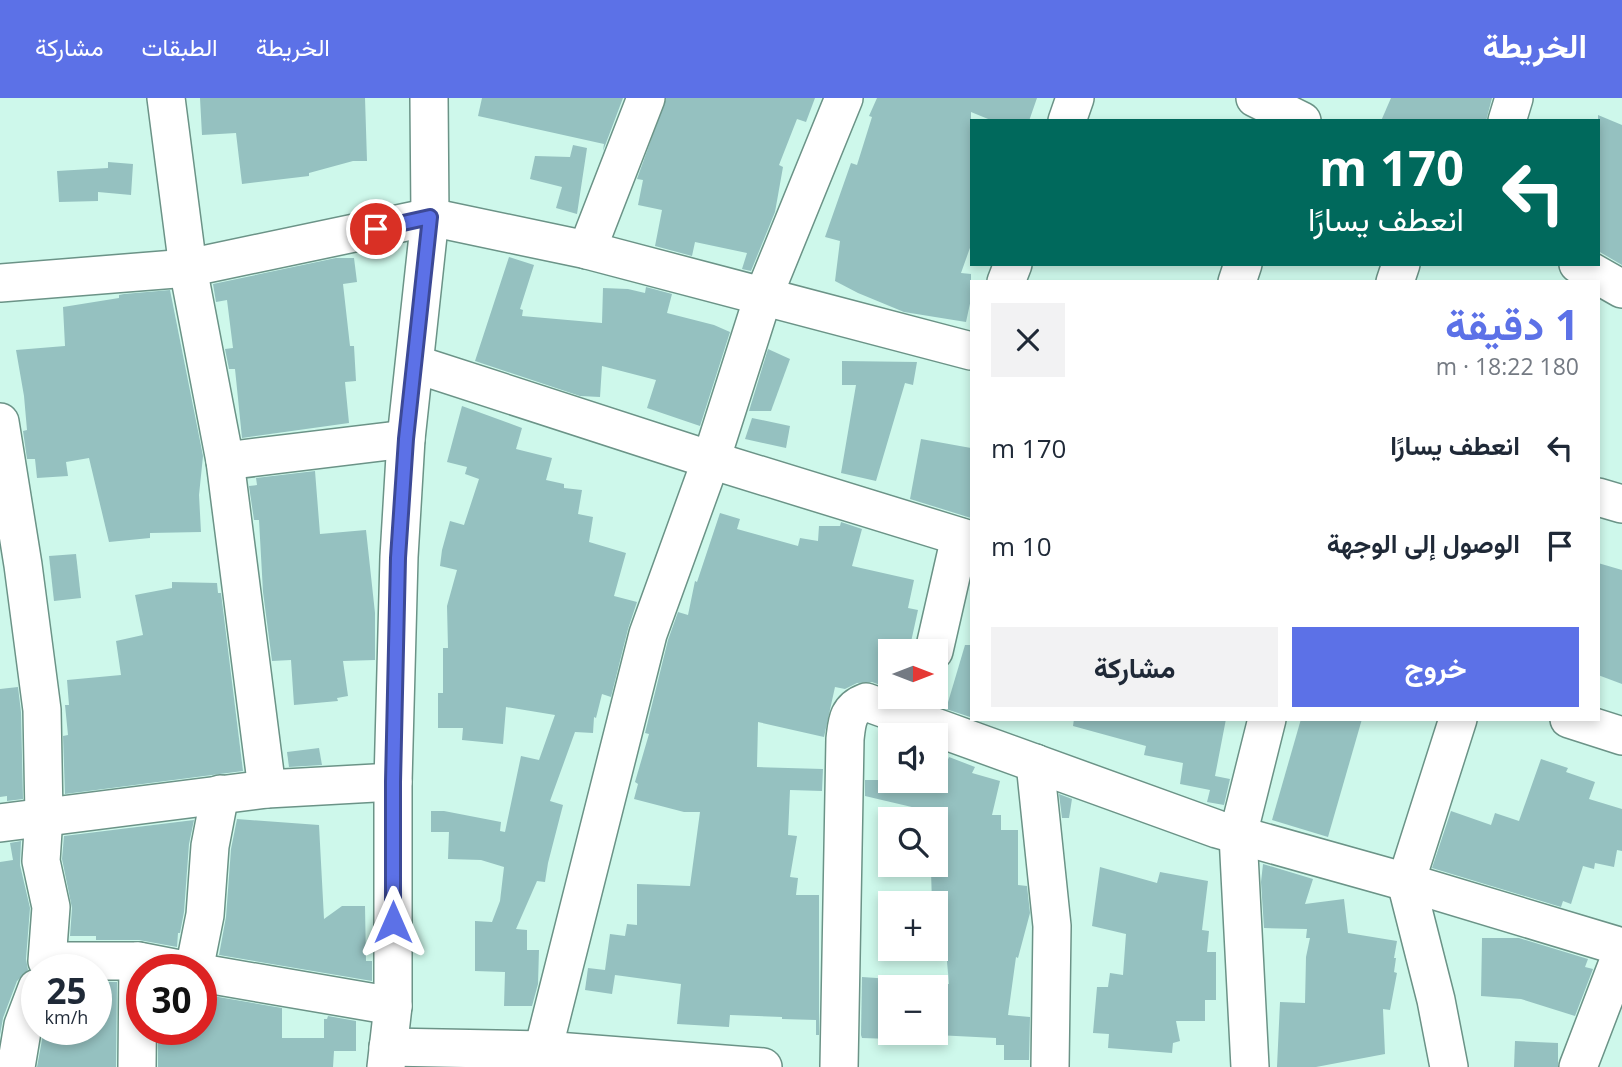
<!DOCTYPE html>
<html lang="ar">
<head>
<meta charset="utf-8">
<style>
  :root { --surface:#fff; --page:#f2f2f3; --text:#1f2937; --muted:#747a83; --accent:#5c71e7 }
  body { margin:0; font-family:"Open Sans",Vazirmatn,sans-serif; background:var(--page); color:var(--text); direction:rtl; height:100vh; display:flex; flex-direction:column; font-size:26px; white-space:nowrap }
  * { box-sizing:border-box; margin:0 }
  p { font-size:23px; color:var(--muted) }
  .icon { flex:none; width:38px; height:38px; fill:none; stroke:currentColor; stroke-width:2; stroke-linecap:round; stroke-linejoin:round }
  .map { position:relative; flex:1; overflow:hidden; direction:ltr }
  .side { position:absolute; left:970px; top:182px; width:630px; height:441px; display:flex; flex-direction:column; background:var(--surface); border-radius:0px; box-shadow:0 4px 10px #0003; direction:rtl }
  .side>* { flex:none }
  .top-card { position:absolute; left:970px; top:21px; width:630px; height:147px; border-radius:0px; box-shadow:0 4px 10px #0003; direction:rtl; background:#00695c; color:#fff; overflow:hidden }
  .needle { width:46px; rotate:90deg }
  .tools { position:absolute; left:878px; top:541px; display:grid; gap:14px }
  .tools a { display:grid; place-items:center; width:70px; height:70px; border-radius:0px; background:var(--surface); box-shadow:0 4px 10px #0003; font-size:35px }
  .speed { position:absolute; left:21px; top:856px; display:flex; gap:14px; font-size:35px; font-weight:700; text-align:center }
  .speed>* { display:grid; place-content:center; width:91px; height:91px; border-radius:50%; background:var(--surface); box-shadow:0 4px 10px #0003; line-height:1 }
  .speed small { font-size:18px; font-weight:400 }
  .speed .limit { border:10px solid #d22; background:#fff; color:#111 }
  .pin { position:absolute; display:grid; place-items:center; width:60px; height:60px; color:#fff; margin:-30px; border:4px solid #fff; border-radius:50%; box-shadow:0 2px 7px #0007 }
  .me { position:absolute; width:77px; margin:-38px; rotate:0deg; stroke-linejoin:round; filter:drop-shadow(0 0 5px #0008) }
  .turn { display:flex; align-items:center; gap:24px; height:147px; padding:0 21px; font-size:32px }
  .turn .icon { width:91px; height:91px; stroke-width:2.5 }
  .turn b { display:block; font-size:49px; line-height:60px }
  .round { display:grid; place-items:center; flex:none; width:74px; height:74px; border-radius:0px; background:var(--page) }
  .summary { display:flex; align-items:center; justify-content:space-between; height:119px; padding:0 21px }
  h1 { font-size:42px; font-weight:700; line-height:52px; color:var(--accent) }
  .button { display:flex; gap:14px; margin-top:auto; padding:14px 21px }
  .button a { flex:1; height:80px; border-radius:0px; background:var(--accent); color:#fff; font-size:28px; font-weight:700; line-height:80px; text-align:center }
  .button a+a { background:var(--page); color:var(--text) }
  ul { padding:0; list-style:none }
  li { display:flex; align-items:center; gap:21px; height:98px; padding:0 21px }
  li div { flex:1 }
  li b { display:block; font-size:26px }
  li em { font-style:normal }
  header { display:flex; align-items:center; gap:42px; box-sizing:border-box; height:98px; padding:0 35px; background:var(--accent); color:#fff }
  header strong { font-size:33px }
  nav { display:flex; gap:38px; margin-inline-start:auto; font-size:24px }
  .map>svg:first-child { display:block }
</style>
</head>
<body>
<header>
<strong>الخريطة</strong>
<nav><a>الخريطة</a><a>الطبقات</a><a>مشاركة</a></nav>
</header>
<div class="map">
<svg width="1622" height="969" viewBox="0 0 1622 969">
  <rect width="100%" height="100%" fill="#cef8eb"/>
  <g fill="#95c1c0">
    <path d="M200,0H365L367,63H353L309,75V78L242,86L236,35L202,37Z"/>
    <path d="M482,0H623L603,53L604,46L478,18Z"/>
    <path d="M666,0H815L806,24L797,21L779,67L783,69L775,114L751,173L742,171L747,155L695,144L692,158L655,148L662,112L638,107L643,82L637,81Z"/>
    <path d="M877,0H1037L1029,23H993L971,14V147L961,175L971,176V201L966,224L904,214L858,195L835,183L840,143L825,139L851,65L857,67L872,19L869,18Z"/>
    <path d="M1391,0H1492L1486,23H1381Z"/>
    <path d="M1598,17L1622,27V167L1598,153Z"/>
    <path d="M573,47L587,50L577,116L556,110L562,89L530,81L535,58L570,59Z"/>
    <path d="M108,64L133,66L131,97L98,94V103L59,104L57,73L108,70Z"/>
    <path d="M509,159L534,167L520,211L523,212L522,218L602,225L603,190L628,191L645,195L646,189L672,196L667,215L714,227L730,234L700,328L647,310L656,282L602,268L600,299L580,298L475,263Z"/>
    <path d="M336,160H354L357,184L343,186L350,248H354L356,283L345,284L349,325L242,340L235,271H229L225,251L233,250L227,202L216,204L213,186Z"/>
    <path d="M170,192L203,358L199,397L201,434L150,435V440L109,444L89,360L66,364L68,378L37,380L35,361H27L23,333L27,332L24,298L16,252L65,248L63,209L119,200V197L124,196Z"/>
    <path d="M768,251L790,261L771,313H749Z"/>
    <path d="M842,263L917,264L913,287L905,285L876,383L841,375L856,287H842Z"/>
    <path d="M462,308L522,330L516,351L552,360L546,382L564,386V390L582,392L578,416L593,419L589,444L626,455L614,498L637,504L628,531L611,599L602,596L596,620L594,619L593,635L575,634L550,703L563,707L548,765L545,784L537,783L516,831L527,832V852H539L538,886L532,908H504L505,874L475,873V823L492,824L500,803L504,769L481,762L448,761L449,734H431V713H444L501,724L500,733L505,734L521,658L539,662L555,617L506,609L503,646L462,642L463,630H438V595H443V550H448L447,508L457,472L440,468L442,452L450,423L464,427L479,381L465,376L467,369L447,364Z"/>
    <path d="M752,320L790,328L786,350L745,341Z"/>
    <path d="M921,341L971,350V420L910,401Z"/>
    <path d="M315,373L320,436L366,432L375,515V562L343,563L348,598L337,600L338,603L294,607L291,562L272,563L263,494L259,422H254L249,388L257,387L256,380Z"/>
    <path d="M720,415L740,421L737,431L798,448L800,440L818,443L819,428H840L841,424L862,431L852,468L914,482L908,510L918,512L909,553H891V591L872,584L857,585L845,591L835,589L824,639L758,624L757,669L823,671L822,693L790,692L788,737L797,738L790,779L798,780L796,797H819V937H816V922L782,921V919L730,917L729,929L677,926L681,886L615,877L612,896L585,892L588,870L605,872L610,836L625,838L627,826L637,827V786L690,788L700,714H684L634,701L638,686L635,684L649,636L645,635L668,542L678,514L688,517L695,483L697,484Z"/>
    <path d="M76,456L81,500L54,503L49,458Z"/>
    <path d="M1598,465L1622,472V586L1598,577Z"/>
    <path d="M172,484L217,485L218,495H221L243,673L65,696L63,638L68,637L65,607H69L67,582L121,577L116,543L143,537L135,497L172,490Z"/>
    <path d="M965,547H971L970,619L946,611Z"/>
    <path d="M18,589L21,614L23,701L7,703V698L0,699V591Z"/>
    <path d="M1074,621H1226L1215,678L1230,681L1224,707L1207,704L1210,692L1180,686L1183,665L1144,657L1146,648L1073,628Z"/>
    <path d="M1301,621H1362L1328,739L1272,722Z"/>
    <path d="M319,650L322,667L289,669L287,654Z"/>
    <path d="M949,659L975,669L972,675L1000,683L992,717H1001V732H1018V787L1027,788L1030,815L1018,860L1016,859L1008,917L1030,919L1029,962H1004V947H996V940L936,937V885L949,886L945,841L936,840V805H932L931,773L935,772L947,718L933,717V714L865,698V682H936V676H942Z"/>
    <path d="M1541,661L1568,670L1566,674L1595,684L1589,701L1622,711V753L1617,752L1614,769L1595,765L1594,771L1583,768L1571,806L1563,803L1561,809L1432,770L1451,713L1491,727L1495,715L1519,723Z"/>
    <path d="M1059,696L1072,701L1069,720H1062Z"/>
    <path d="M237,721L319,727L324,821L342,808H365L366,863H372V883L219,857L226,819L231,751Z"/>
    <path d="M194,722L189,746L184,814L180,835H178L177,849L139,842H96V838H70L72,810L62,761L64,738Z"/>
    <path d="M21,743L20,767L30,810L26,861L28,872L17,883L3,920L0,937V764L13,762L10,745Z"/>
    <path d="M1263,766L1313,781L1305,806L1344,801L1348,835L1397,843L1394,860H1396L1394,874L1397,875L1390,912L1383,911L1385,956L1316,969H1277L1280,904L1305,905L1306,859L1310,840H1306L1307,831L1264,830L1261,784Z"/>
    <path d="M1100,769L1157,785L1160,774L1208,783L1202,832L1209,833L1207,854H1216V902H1205V923H1176L1180,943L1173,945L1172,955L1108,950L1109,936L1093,935L1097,889H1108L1110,875L1123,877L1126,836L1092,828Z"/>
    <path d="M1482,840H1519L1588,861L1585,869L1593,871L1575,918L1521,901L1481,898Z"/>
    <path d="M862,879L891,881V941L862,940L861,937Z"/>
    <path d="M96,884H117L116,969H37L44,931H96Z"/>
    <path d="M201,896L282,910V940H324V921H327L328,918L356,923V953H334L333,969H158V931H201Z"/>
    <path d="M1515,943L1558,945V969H1514Z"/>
  </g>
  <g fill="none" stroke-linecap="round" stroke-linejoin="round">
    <defs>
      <g id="minor">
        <path d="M166,0L188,170L225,363L267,691"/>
        <path d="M1255,0L1302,23"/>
        <path d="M1067,23L1075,0"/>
        <path d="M1507,23L1514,0"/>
        <path d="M587,152L646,0"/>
        <path d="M1578,166L1622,191"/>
        <path d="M1006,184L1013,166"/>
        <path d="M1237,184L1243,166"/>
        <path d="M1395,184L1401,166"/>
        <path d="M0,185L188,170L430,119L587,152L971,253"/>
        <path d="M415,266L711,362L971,442"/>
        <path d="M0,324L23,467L42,612L44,718L41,763L51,809L47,863H138L184,872"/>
        <path d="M225,363L406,341"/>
        <path d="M1598,399L1622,406"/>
        <path d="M934,553L960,439"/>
        <path d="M1569,621L1622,638"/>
        <path d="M1035,665L1052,828L1050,969"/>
        <path d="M0,725L267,691L393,684"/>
        <path d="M194,872L205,817L210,748L220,696"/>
        <path d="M201,875L393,908"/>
        <path d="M388,949L543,952L763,969"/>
        <path d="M543,952L648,536L711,362L763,199L844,0"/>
        <path d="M16,969L23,927L37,890"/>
        <path d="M137,969L138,863"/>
        <path d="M386,969L393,908V684L399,459L406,341L430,119L429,0"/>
        <path d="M839,969L845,641C847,624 847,611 866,604L1217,731L1406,784L1622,849"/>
        <path d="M1250,969L1238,737L1267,621"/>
        <path d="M1449,969L1436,902L1406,784L1458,621"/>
        <path d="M1578,969L1622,854"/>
      </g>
    </defs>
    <use href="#minor" stroke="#6b9387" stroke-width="40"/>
    <use href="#minor" stroke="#fff" stroke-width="37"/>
  </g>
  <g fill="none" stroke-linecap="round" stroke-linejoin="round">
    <defs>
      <path id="route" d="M376,131L430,119L406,341L398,460L393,684V824"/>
    </defs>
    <use href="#route" stroke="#3c4996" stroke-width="18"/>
    <use href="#route" stroke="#5c71e7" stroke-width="12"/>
  </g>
</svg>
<div class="tools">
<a><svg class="needle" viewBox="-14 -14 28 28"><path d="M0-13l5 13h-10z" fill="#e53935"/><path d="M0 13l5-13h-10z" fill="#747a83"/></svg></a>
<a><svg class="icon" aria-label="sound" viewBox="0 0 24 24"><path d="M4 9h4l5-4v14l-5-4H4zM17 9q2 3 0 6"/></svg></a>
<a><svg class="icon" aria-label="search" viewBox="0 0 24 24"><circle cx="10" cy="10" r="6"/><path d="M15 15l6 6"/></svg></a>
<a>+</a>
<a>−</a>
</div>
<div class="speed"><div>25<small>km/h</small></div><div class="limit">30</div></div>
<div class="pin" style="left:376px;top:131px;background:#d93025"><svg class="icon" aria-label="arrive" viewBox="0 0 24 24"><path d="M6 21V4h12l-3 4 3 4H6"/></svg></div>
<svg class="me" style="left:393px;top:824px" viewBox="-20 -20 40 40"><path d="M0-17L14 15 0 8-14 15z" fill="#5c71e7" stroke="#fff" stroke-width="4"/></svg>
<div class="top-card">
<div class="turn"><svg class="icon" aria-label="left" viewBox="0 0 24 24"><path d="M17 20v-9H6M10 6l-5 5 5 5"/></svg><div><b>170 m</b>انعطف يسارًا</div></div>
</div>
<section class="side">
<div class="summary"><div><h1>1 دقيقة</h1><p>180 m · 18:22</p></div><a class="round"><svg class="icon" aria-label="close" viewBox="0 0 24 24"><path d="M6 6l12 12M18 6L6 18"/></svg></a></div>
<ul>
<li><svg class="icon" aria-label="left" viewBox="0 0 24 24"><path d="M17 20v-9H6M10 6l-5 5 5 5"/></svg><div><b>انعطف يسارًا</b></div><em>170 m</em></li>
<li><svg class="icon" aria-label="arrive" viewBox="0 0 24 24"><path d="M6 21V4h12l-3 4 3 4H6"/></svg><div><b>الوصول إلى الوجهة</b></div><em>10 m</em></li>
</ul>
<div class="button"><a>خروج</a><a>مشاركة</a></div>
</section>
</div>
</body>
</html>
